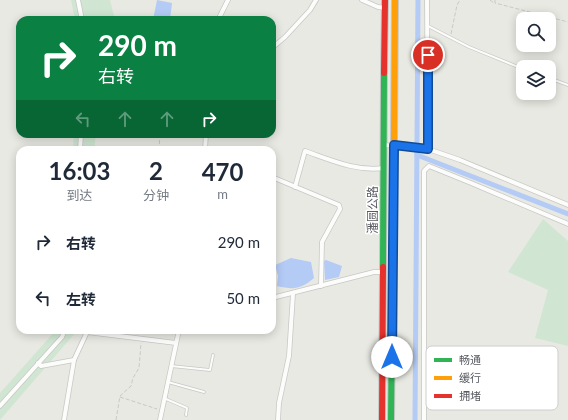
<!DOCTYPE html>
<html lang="zh">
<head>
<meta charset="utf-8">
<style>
  :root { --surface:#fff; --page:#f2f2f3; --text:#1f2937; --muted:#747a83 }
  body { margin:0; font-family:Lato,"Noto Sans SC",sans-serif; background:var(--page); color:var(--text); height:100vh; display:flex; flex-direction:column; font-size:15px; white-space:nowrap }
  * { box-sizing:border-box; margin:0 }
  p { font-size:13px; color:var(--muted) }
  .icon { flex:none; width:22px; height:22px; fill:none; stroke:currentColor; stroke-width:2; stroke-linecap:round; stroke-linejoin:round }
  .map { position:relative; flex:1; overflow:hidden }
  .drawer { position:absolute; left:16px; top:146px; width:260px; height:188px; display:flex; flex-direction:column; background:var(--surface); border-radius:12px; box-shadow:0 2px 10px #0003 }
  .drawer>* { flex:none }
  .guide { position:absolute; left:16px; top:16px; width:260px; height:122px; border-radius:12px; box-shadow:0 2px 10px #0003; background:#0b8043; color:#fff; overflow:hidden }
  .fabs { position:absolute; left:516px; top:12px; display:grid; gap:8px }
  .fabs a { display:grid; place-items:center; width:40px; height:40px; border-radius:8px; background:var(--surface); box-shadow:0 2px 10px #0003; font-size:20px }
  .pin { position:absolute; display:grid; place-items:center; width:34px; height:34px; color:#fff; margin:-17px; border:2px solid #fff; border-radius:50%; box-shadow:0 1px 4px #0007 }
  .me { position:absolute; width:44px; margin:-22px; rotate:0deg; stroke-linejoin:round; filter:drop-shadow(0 0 3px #0008) }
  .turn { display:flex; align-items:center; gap:14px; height:84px; padding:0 16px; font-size:18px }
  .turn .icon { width:52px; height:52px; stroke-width:2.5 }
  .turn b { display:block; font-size:28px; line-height:34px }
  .lanes { display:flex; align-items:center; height:38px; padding:0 16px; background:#0003; justify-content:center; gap:20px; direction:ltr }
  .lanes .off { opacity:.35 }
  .eta { display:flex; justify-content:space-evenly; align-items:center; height:68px; text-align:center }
  .eta b { font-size:24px; font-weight:700; line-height:28px }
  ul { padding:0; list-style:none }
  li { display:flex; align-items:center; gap:12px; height:56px; padding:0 16px }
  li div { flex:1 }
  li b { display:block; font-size:15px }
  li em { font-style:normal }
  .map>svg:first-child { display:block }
</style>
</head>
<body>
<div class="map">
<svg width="568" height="420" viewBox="0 0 568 420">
  <rect width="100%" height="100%" fill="#e9e9e3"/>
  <g fill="#d0e6d2">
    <path d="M71,0H110L115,20H75Z"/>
    <path d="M74,134H96L94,150H73Z"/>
    <path d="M543,219L568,241V346L535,338L548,290L508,272Z"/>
    <path d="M56,330H76L75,333L0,420V393Z"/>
  </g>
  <g fill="#b4cbf6">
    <path d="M157,0L172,3L170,20H153Z"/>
    <path d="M291,258L311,262L314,278C301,289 294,290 277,286L278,276L275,265Z"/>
    <path d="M326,260L342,266L339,277L325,280L324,261Z"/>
  </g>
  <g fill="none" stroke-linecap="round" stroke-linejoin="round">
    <g stroke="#b4cbf6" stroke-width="5">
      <path d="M417,155L568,214"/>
      <path d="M415,420L418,0"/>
    </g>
    <defs>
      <g id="lane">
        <path d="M428,26L469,47L523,69"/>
        <path d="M549,78L568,85"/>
        <path d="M171,366L210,370L213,355"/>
        <path d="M168,382L204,392"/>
        <path d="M166,399L187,408L186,415"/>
      </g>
      <g id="street">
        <path d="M78,0L82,20"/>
        <path d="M362,0L378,7L385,8"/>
        <path d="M218,20L228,0"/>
        <path d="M272,48L285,37L310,10L316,0"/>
        <path d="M384,145L428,149L427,0"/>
        <path d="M428,149L460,160L568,205"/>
        <path d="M80,150L81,134"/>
        <path d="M205,150L206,134"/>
        <path d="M272,177L339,205L340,209L322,242L321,286"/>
        <path d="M295,187L305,151C331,160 357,172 384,168"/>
        <path d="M272,298L374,272H383"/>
        <path d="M38,363L41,366L74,360"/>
        <path d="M0,406L62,337L65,330"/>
        <path d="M64,420L74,360L87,332L176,343"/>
        <path d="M160,420L179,330"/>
        <path d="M278,420L279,403L289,356L293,294"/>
        <path d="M424,420V171L429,166L471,183L568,224"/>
      </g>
      <g id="fast">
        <path d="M383,267L384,73"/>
        <path d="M391,420L394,141"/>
      </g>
      <path id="slow" d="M394,141L395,0"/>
      <g id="jam">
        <path d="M384,73L385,0"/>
        <path d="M382,420L383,267"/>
      </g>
    </defs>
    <use href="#lane" stroke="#c7c7c6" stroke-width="3.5"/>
    <use href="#street" stroke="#c7c7c6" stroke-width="5.5"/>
    <use href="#fast" stroke="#c7c7c7" stroke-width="8"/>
    <use href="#slow" stroke="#c7c7c7" stroke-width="8"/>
    <use href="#jam" stroke="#c7c7c7" stroke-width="8"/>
    <g stroke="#c6cac9" stroke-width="1" stroke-dasharray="4 2" stroke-linecap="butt">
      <path d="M490,0L494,3"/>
      <path d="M495,0V3L568,22"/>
      <path d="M451,34L457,5L460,0"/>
      <path d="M159,150L160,134"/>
      <path d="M120,397L157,409"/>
      <path d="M116,420L120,396L131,386L133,378L139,368L141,343"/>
    </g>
    <use href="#lane" stroke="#fcfcfb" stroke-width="2"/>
    <use href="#street" stroke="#fcfcfb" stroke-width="4"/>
    <use href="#fast" stroke="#30b455" stroke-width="6"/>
    <use href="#slow" stroke="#ff9f0a" stroke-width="6"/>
    <use href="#jam" stroke="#e5322d" stroke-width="6"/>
  </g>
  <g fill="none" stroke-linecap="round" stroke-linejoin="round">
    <defs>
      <path id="route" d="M392,357L394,145L428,149V55"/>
    </defs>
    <use href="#route" stroke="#114b97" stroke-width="10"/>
    <use href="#route" stroke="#1a73e8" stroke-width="7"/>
  </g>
  <g text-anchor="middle" stroke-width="3" stroke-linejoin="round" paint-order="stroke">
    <g font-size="12" fill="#585a61" stroke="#fff">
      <text transform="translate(373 210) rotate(-90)" y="4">潘圆公路</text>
    </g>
  </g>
  <rect x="426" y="346" width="132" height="64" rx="6" fill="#fff" stroke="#cdced0" stroke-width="1"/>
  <rect x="434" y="358" width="18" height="4" fill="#30b455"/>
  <rect x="434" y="376" width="18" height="4" fill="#ff9f0a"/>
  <rect x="434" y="394" width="18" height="4" fill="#e5322d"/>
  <g font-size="11" fill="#585a61">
    <text x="459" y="364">畅通</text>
    <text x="459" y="382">缓行</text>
    <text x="459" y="400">拥堵</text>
  </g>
</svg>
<div class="fabs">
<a><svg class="icon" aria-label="search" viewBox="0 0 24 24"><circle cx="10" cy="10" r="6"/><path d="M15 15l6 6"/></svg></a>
<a><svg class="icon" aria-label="layers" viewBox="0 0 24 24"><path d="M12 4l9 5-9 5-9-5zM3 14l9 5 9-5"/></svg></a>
</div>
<div class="pin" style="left:428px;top:55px;background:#d93025"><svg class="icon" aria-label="arrive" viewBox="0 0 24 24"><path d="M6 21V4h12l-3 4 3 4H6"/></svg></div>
<svg class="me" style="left:392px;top:357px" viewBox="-20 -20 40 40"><circle r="19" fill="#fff"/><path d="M0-13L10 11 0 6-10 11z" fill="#1a73e8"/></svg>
<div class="guide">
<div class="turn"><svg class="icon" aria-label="right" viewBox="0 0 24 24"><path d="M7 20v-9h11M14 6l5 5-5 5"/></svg><div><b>290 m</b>右转</div></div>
<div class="lanes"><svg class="icon off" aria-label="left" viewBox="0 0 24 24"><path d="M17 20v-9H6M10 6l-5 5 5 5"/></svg><svg class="icon off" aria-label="ahead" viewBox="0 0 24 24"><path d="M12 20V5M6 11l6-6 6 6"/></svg><svg class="icon off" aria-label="ahead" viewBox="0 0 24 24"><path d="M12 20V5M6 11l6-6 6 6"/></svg><svg class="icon" aria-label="right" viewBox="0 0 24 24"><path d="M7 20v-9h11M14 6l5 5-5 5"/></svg></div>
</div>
<section class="drawer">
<div class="eta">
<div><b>16:03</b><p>到达</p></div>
<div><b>2</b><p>分钟</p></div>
<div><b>470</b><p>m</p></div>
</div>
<ul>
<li><svg class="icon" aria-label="right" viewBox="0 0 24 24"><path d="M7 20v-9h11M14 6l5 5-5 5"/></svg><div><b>右转</b></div><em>290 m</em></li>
<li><svg class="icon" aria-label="left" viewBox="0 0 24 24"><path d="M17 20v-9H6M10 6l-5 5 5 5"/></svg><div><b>左转</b></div><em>50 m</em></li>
</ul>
</section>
</div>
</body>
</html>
